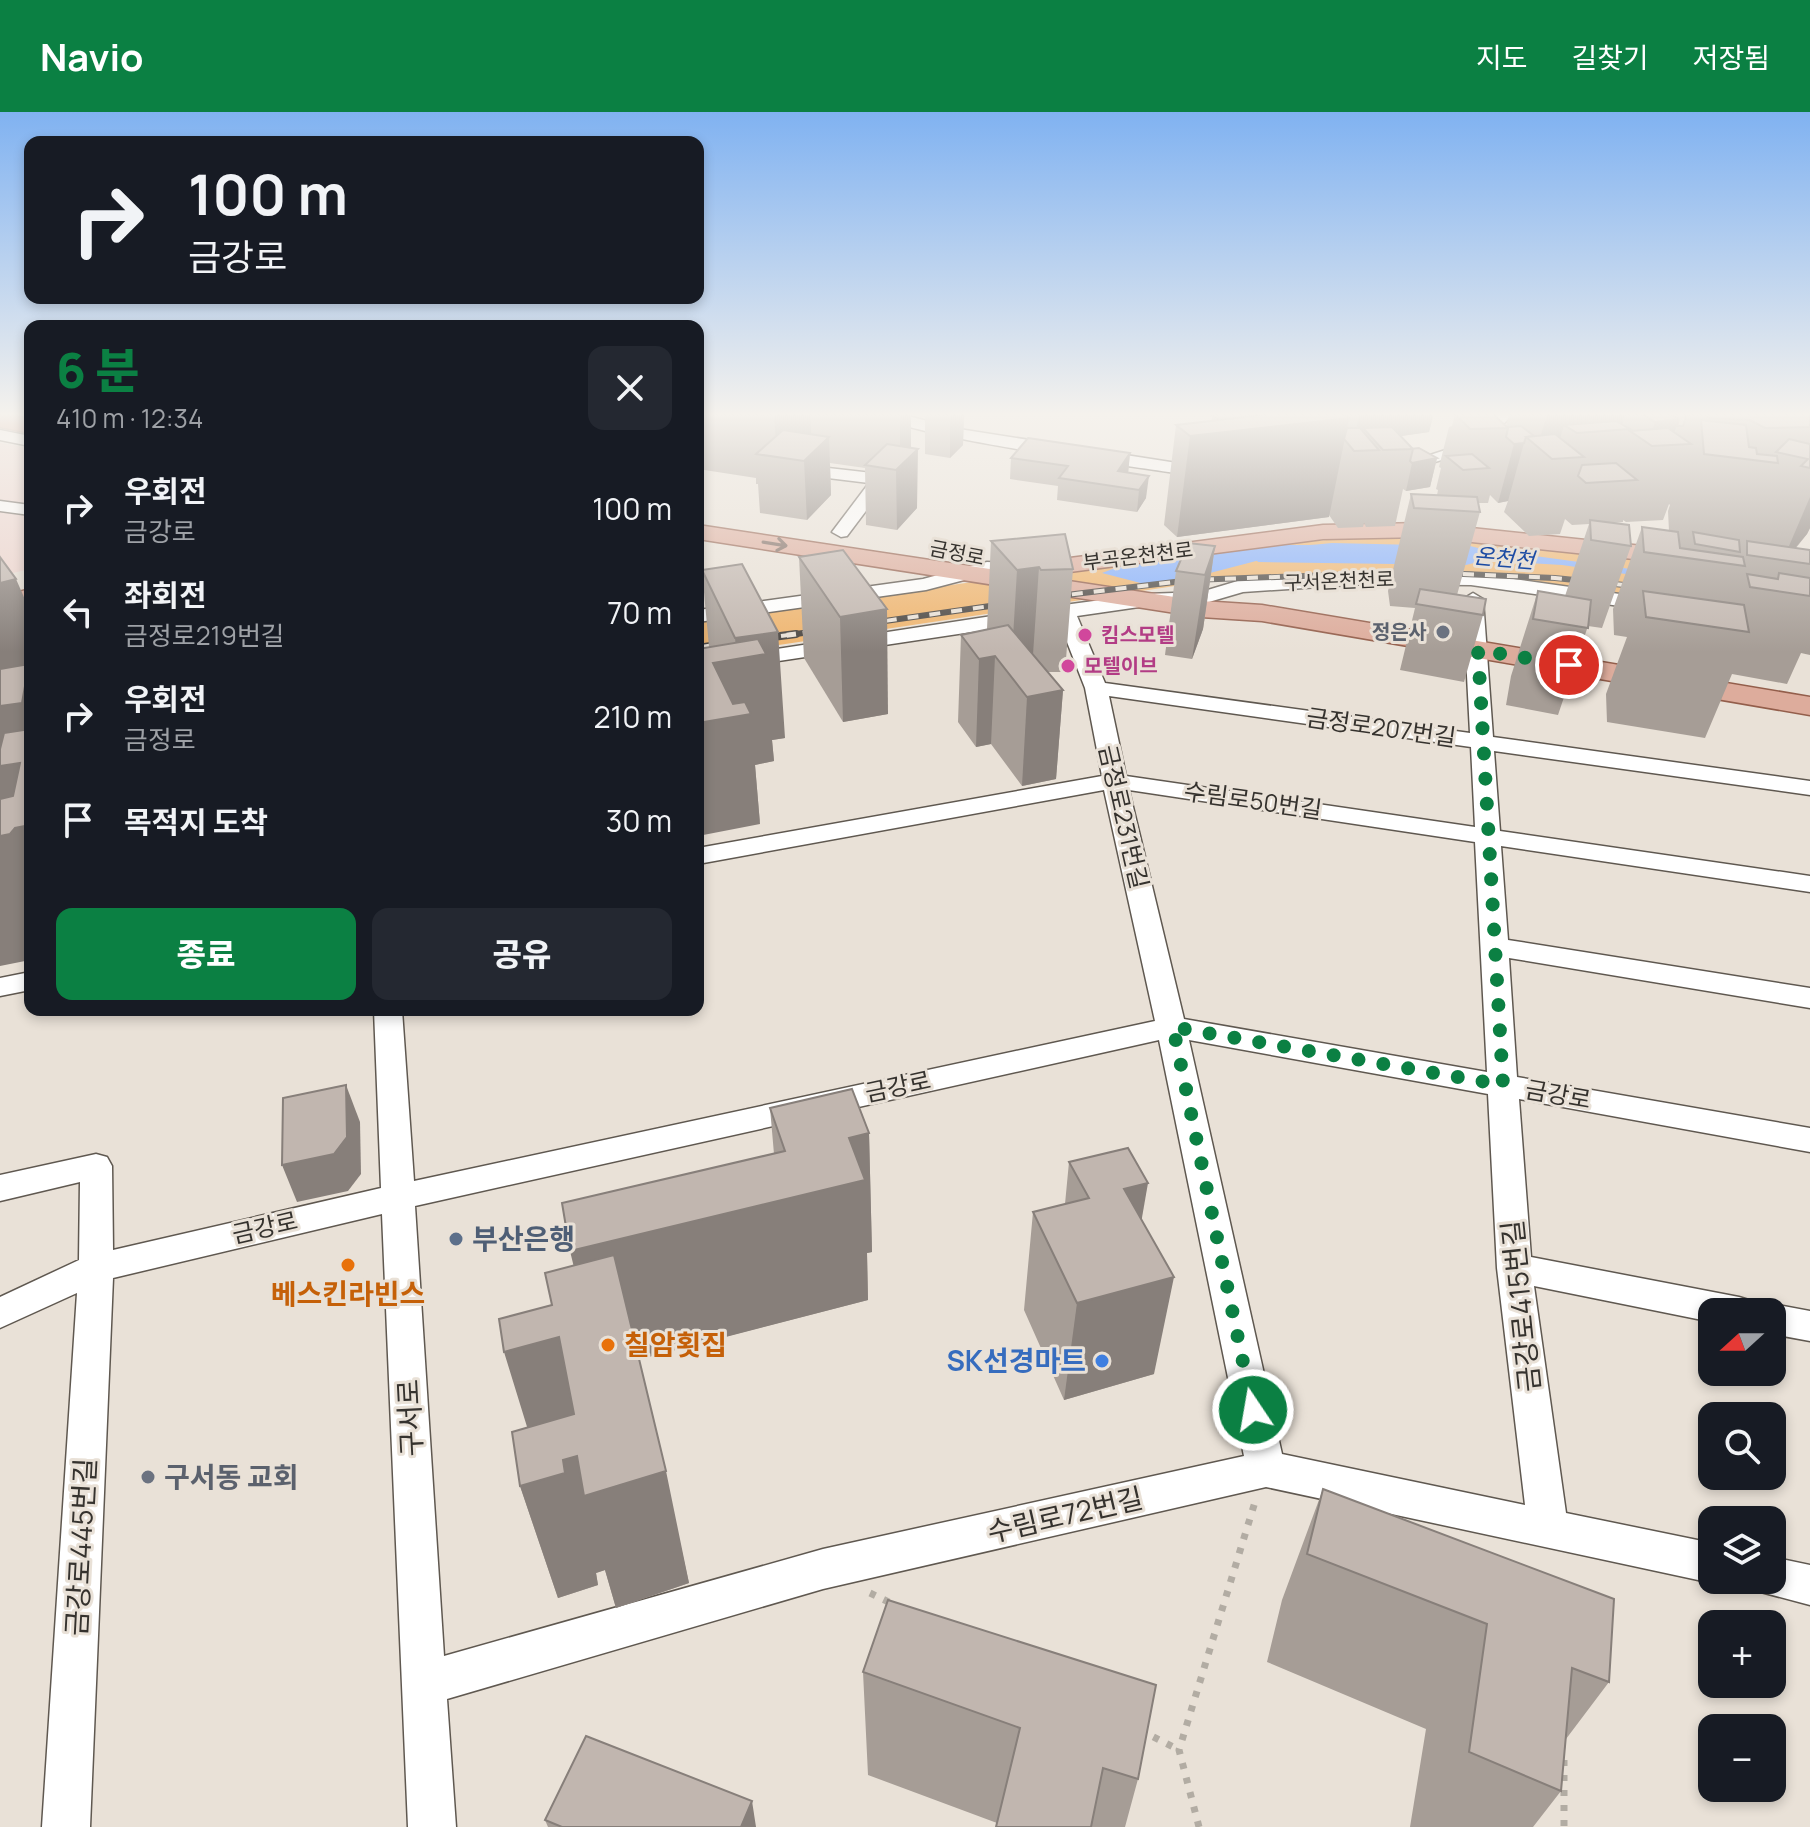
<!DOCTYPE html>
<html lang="ko">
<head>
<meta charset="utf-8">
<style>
  :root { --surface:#171b24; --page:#242831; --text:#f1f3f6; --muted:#9ea1a6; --accent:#0b8043 }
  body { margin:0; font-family:Manrope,"Noto Sans KR",sans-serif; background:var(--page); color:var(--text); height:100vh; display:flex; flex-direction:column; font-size:30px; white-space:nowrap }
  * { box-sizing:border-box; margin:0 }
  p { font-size:26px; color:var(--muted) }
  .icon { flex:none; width:44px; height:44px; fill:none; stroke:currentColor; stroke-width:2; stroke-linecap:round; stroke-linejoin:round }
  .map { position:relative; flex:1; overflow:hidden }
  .side { position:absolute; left:24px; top:208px; width:680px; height:696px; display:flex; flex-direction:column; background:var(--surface); border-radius:16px; box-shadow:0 4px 12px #0003 }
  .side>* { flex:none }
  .hud { position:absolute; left:24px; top:24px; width:680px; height:168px; border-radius:16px; box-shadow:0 4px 12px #0003; background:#171b24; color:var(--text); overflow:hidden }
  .needle { width:52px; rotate:249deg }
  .controls { position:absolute; left:1698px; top:1186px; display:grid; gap:16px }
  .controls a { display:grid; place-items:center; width:88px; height:88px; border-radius:16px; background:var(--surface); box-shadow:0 4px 12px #0003; font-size:40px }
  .pin { position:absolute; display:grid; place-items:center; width:68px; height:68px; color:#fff; margin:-34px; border:4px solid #fff; border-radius:50%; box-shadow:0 2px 8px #0007 }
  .me { position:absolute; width:88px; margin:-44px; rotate:348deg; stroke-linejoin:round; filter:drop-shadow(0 0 6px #0008) }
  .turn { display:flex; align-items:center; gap:28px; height:168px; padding:0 32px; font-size:36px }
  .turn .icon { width:104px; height:104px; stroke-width:2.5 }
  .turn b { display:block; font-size:56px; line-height:68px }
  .round { display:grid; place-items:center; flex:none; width:84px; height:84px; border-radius:16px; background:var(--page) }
  .head { display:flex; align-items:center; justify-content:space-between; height:136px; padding:0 32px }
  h1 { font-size:48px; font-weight:800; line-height:60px; color:var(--accent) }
  .button { display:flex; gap:16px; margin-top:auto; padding:16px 32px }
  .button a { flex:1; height:92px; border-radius:16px; background:var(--accent); color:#fff; font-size:32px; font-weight:800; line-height:92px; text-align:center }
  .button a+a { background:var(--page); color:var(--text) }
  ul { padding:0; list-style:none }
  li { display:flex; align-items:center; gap:24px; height:104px; padding:0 32px }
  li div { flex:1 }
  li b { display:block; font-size:30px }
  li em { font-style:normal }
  header { display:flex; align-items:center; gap:48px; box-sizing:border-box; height:112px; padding:0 40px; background:var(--accent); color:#fff }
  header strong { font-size:38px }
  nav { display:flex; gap:44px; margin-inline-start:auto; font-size:28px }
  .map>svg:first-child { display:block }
</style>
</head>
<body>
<header>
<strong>Navio</strong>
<nav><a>지도</a><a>길찾기</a><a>저장됨</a></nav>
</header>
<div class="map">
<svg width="1810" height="1715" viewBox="0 0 1810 1715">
  <rect width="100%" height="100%" fill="#e9e1d7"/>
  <path fill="#ecd2cc" d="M0,331L30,336V457L0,464Z"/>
  <path fill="#efb56f" d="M1402,421L1726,457L1810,511L1436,464H1292L1195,471L698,545V508L1175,442Z"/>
  <path fill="#85b0fe" d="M1332,431L1461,434L1770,476L1810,488L1562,453L1370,441L1260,448L1156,475L1102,461C1173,433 1257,439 1332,431Z"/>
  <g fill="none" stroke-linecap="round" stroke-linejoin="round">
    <path fill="#85b0fe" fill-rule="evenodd" d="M1270,433H1466L1478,436L1483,443L1478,450L1466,453L1258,450L1253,443L1258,436Z"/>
    <defs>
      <g id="minor">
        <path d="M874,300H892L959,317L1209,356L1217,361L1209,366C1160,358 895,325 874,300Z"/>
        <path d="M1498,300H1515L1479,337L1401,360L1393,355L1467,331Z"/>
        <path d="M0,318L30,324V334L0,328Z"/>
        <path d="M793,352L881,362L890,367L847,424L841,425L832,420L869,371L787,361V353Z"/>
        <path d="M0,389L30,393V403L0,399Z"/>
        <path d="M987,450L1026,452L1036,458L1026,464L987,462L926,478L698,510V498L923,467Z"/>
        <path d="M1366,460L1471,461L1655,487L1665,493L1655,499L1471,473L1366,472L1243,480L1202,492L1146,494L1077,504L1105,571L1470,621L1463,487L1473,481L1483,487L1493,625L1810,669V683L1494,639L1500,719L1810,764V780L1501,734L1508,828L1810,876V896L1509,846L1517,965L1810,1016V1040L1519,987L1531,1145L1739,1185L1752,1189L1757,1200H1712V1210L1534,1174L1566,1401L1712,1431V1468H1719L1712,1471L1266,1375L823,1477L447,1587L456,1715H408L382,1102L113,1166L90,1715H42L77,1181L0,1216V1185L79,1148L80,1070L0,1089V1063L96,1042L107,1045L112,1054L113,1138L381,1076L374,898H402L414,1069L1155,909L1104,678L698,752V736L1102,664L1085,576L1058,507L698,561V549L1064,493L1146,482L1201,480L1241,468ZM1109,584L1471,635L1475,715L1126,664ZM1129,678L1475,730L1487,960L1184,907ZM1159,928L1244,1344L823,1437L444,1544L415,1094ZM1189,928L1488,982L1497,1156L1525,1393L1282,1342Z"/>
        <path d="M30,860V878L0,884V866Z"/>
        <path d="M1772,1192L1810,1199V1229L1772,1222V1200H1758Z"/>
        <path d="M1772,1445L1810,1453V1493L1757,1479L1753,1468H1772Z"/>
      </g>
      <g id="major">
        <path d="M1424,411L1681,438L1693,445L1681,452L1424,425L1323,427L1039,464L1027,457L1039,450L1323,413Z"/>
        <path d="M698,413L1201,489L1262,493L1810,585V603L1262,509L1201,505L698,427Z"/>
        <path d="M30,477V493L0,501V485Z"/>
      </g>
      <path id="highway" d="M0,301L30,307V321L0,315Z"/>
    </defs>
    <use href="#minor" stroke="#5f5850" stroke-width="3"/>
    <use href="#major" stroke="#935e4b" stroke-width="3"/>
    <use href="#highway" stroke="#935e4b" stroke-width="3"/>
    <g stroke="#b2aca3" stroke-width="7" stroke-dasharray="6 9" stroke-linecap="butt">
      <path d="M870,1481L893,1492"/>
      <path d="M1140,1618L1179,1638"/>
      <path d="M1564,1648V1715"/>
      <path d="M1199,1715L1179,1638L1255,1390"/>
    </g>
    <use href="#minor" fill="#fff" fill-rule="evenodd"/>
    <use href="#major" fill="#ddac9c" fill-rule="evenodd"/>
    <use href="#highway" fill="#c6755a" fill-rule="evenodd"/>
    <defs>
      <g id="rail-far1">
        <path d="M1441,461L1555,466L1644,475"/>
        <path d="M1050,485L1191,468L1413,460"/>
        <path d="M864,512L1011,491"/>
        <path d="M781,524L825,518"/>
      </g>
      <g id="rail">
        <path d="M757,527L796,522"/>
        <path d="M698,536L730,531"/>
      </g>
    </defs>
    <use href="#rail-far1" stroke="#4a4642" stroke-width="6"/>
    <use href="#rail" stroke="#4a4642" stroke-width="8"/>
    <use href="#rail-far1" stroke="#e9e1d7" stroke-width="4" stroke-dasharray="11" stroke-linecap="butt"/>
    <use href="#rail" stroke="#e9e1d7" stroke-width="5" stroke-dasharray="15" stroke-linecap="butt"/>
  </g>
  <g fill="#a69d96">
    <path d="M698,300H911V336L917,396L897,418L866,413L865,356L830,351L831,383L807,408L760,401L758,372H756V366L698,357Z"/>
    <path d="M925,300H964L963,333L950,346L925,342Z"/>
    <path d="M1231,300H1434L1429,320L1401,324L1413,337L1437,346L1430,375L1406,379L1403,377L1395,414L1366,415L1364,411L1363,415L1338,416L1329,403V405L1177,425L1164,413L1176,313L1212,309V303Z"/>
    <path d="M1510,300H1684L1687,302L1688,300H1807L1810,302V416L1807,422L1796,436L1810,438V543L1801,541L1787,572L1732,562L1705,626L1607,610L1606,582L1627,525L1614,523L1613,497L1642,415L1669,419L1668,399L1670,393L1669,392L1663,408L1626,410L1623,408V410L1613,411L1631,434L1602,516L1588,514L1558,603L1506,593L1511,564L1538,479L1565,484L1589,412L1572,413L1565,407L1560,422L1529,424L1504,400L1508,389L1498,391L1490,383L1488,391H1479L1478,395L1480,400L1457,483L1483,503L1464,570L1400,558L1415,496L1390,494L1388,479L1411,382L1437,383L1438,378L1436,377L1441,356L1439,355L1449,315L1452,314L1455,302L1506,314Z"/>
    <path d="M1130,341L1128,361L1146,386L1137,400L1057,388L1058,374L1010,367L1011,346Z"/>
    <path d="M991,429L1073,457L1065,560H1048L1063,578L1056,667L1022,674L991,632L976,635L958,610L961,523L987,517Z"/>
    <path d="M1215,434L1203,517L1192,547L1165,543L1176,459Z"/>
    <path d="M843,438L888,602L843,610L804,546L799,445Z"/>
    <path d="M702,458L785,626L772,628L774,649L755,653L760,712L709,535Z"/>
    <path d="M770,996L869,1021L872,1140L867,1141L868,1188L639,1247L689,1471L616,1496L605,1458L596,1461L598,1473L558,1486L520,1374L527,1316L552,1193L574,1154L774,1042Z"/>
    <path d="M1069,1050L1141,1108L1154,1262L1064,1288L1024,1198L1033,1100L1065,1092Z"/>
    <path d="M1323,1377L1609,1570L1566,1627L1561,1679L1533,1715H1410L1426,1617L1267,1550L1282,1488Z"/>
    <path d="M863,1560L1156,1573L1138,1667L1125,1715H996L997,1711L868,1663Z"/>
    <path d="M545,1708L756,1715H548Z"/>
  </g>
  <g fill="#877f7a">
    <path d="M774,300H810L812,337L777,345Z"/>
    <path d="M900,300H911V344L918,337L917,396L897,418L896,358L900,354Z"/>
    <path d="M950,300H964L963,333L950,346Z"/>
    <path d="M1360,300H1434L1429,320L1374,328L1363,316L1359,331H1353Z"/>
    <path d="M1548,300H1592L1586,321L1564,313L1554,347L1539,329Z"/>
    <path d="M1610,300H1626L1620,318L1586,321L1592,302Z"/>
    <path d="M1349,306L1329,405L1177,425L1190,324Z"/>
    <path d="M1679,307L1670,333L1648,331L1655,310Z"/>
    <path d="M829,325L831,383L807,408L804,349Z"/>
    <path d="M1524,331L1508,389L1498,391L1514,332Z"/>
    <path d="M1130,341L1128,362L1118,359Z"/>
    <path d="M1437,346L1430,375L1406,379L1412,351Z"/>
    <path d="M1149,364L1146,386L1137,400L1139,378Z"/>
    <path d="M1810,385V416L1807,422L1785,448H1783Z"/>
    <path d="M1215,434L1203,517L1192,547L1205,463Z"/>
    <path d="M1039,455L1032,557L1011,560L1017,458Z"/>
    <path d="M16,467L30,499L29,856L25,849L0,854V471Z"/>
    <path d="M887,497L888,602L843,610L840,505Z"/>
    <path d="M778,520L785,626L772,628L774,649L755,653L760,712L698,724V611L713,551L737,547L735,526Z"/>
    <path d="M995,544L991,632L976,635L979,547Z"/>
    <path d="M1063,578L1056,667L1022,674L1027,585Z"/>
    <path d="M346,973L360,1010L361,1062L348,1079L297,1090L282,1053Z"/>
    <path d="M869,1021L872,1140L867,1141L868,1188L599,1258L570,1139L849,1026Z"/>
    <path d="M1148,1071L1131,1169L1124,1077Z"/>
    <path d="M1174,1165L1154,1262L1064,1288L1077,1191Z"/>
    <path d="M559,1225L666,1359L689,1471L616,1496L605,1458L596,1461L598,1473L558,1486L520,1374L540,1357L504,1240Z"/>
    <path d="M752,1689L756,1715H741Z"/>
  </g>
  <g fill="#c1b6af" stroke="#877f7a" stroke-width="2">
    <path d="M1231,300H1286L1219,308L1212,303Z"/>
    <path d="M1286,300H1341L1349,306L1190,324L1176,313Z"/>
    <path d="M1639,300H1667L1679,307L1655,310Z"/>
    <path d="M1667,300H1684L1687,302L1683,314H1677L1679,307Z"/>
    <path d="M1700,300H1807L1810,302V315L1765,316L1750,308L1710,306Z"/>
    <path d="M1492,301L1508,316L1470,317L1455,302Z"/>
    <path d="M1701,308L1746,313L1749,335L1756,336L1757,342L1777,344L1778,351L1704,342Z"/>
    <path d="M1616,309L1630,317L1577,321L1564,313Z"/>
    <path d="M1521,314L1534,324L1526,325L1524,331L1514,332L1506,325L1508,316L1507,315Z"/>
    <path d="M1392,315L1413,337L1383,338L1363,316Z"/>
    <path d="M1347,316H1360L1379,338L1354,339L1344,327Z"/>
    <path d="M1668,316L1691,332L1652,334L1630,319Z"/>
    <path d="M783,318L829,325L804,349L756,342Z"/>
    <path d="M1555,322L1584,345L1552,347L1526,325Z"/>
    <path d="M1028,326L1130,341L1118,359L1149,364L1139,378L1059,366L1068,354L1011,346Z"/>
    <path d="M1789,327L1810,332V356L1801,354L1808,347L1776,340Z"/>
    <path d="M887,332L918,337L896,358L865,353Z"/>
    <path d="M1419,336L1437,346L1412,351L1410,349L1413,337H1410Z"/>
    <path d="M1472,342L1489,356L1463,358L1446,344Z"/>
    <path d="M1616,351L1637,368L1586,371L1578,364L1582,353Z"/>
    <path d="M1411,382L1477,385L1480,400L1414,396Z"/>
    <path d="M1590,408L1629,413L1631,434L1591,428Z"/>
    <path d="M1642,415L1678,420L1680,436L1743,445L1745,454L1644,440Z"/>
    <path d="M1693,420L1739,428L1740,440L1695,432Z"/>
    <path d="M1065,422L1073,457L1041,458L1039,455L1017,458L991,429Z"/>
    <path d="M1747,429L1810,438V452L1747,443Z"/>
    <path d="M1188,431L1215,434L1205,463L1176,459Z"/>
    <path d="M843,438L887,497L840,505L799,445Z"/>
    <path d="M0,445L16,467L0,471Z"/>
    <path d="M742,452L778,520L735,526L702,458Z"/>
    <path d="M1779,461L1810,466V484L1750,475L1747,462L1778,467Z"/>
    <path d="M1420,477L1486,487L1483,503L1416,492Z"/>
    <path d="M1538,479L1591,488L1588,516L1533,507Z"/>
    <path d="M1643,479L1744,493L1749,520L1646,505Z"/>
    <path d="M1008,513L1063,578L1027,585L995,544L979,547L961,523Z"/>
    <path d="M758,527L766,542L713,551L733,592L745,590L751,602L698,611V537Z"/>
    <path d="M29,552L22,591L0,594V557Z"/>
    <path d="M30,617V713L15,716L10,722L0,724V687L13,684L20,651L0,654V637L4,621Z"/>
    <path d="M346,973L347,1025L334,1042L282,1053L283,986Z"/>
    <path d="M852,977L869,1021L849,1026L865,1068L570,1139L562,1091L785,1039L770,996Z"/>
    <path d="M1128,1036L1148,1071L1124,1077L1174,1165L1077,1191L1033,1100L1089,1086L1069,1050Z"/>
    <path d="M614,1143L666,1359L584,1384L577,1344L563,1348L565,1361L520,1374L512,1320L574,1302L559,1225L504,1240L499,1207L552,1193L545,1161Z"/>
    <path d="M1323,1377L1614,1487L1609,1570L1572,1556L1561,1679L1469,1640L1487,1512L1307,1442Z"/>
    <path d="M888,1488L1156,1573L1138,1667L1103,1656L1091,1715H996L1020,1616L863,1560Z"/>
    <path d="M586,1624L752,1689L741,1715H562L545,1708Z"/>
  </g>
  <defs><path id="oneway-shaft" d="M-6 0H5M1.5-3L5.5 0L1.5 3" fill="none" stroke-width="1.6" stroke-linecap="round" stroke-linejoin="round" transform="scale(2)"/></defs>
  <use stroke="#78635a" href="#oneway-shaft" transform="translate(775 432) rotate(9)"/>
  <linearGradient id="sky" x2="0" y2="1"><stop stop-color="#80b2f1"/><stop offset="0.56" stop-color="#f5f2ed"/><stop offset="1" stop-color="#f5f2ed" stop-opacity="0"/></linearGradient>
  <rect width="1810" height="540" fill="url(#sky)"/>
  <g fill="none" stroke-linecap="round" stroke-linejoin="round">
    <path stroke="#0b8043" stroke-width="14" stroke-dasharray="0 25.2" d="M1253,1298L1173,915L1503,973L1478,538L1569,553"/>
  </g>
  <g fill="#6b7280" stroke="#e9e1d7" stroke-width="3">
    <circle cx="1443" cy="520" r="8"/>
    <circle cx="148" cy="1365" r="8"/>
  </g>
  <g fill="#d1479c" stroke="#e9e1d7" stroke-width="3">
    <circle cx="1085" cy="523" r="8"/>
    <circle cx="1068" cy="554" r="8"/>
  </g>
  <circle fill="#5c6f8a" stroke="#e9e1d7" stroke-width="3" cx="456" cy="1127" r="8"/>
  <g fill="#e8710a" stroke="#e9e1d7" stroke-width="3">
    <circle cx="348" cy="1153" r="8"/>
    <circle cx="608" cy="1233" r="8"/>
  </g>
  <circle fill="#3f7fe0" stroke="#e9e1d7" stroke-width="3" cx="1102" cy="1249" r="8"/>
  <g text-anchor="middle" stroke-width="6" stroke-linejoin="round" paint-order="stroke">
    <g font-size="20" fill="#35322e" stroke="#e9e1d7">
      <text transform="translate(957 441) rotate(11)" y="7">금정로</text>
      <text transform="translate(1138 444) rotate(-7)" y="7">부곡온천천로</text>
      <text transform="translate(1339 469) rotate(-2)" y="7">구서온천천로</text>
    </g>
    <g font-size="20" font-weight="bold" fill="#5b616d" stroke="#e9e1d7" text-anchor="end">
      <text x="1427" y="527">정은사</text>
    </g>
    <g font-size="20" font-weight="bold" fill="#b23c85" stroke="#e9e1d7" text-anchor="start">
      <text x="1101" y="530">킴스모텔</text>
      <text x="1084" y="561">모텔이브</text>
    </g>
    <g font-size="22" font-style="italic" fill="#1c4ba3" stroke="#e9e1d7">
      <text transform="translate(1504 446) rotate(5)" y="8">온천천</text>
    </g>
    <g font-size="24" fill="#35322e" stroke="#e9e1d7">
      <text transform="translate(1381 616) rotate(8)" y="8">금정로207번길</text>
      <text transform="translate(1253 689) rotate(8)" y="8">수림로50번길</text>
      <text transform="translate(1123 705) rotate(77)" y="8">금정로231번길</text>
      <text transform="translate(898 975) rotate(-12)" y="8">금강로</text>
      <text transform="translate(1558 983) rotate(10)" y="8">금강로</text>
      <text transform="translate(265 1116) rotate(-13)" y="8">금강로</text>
    </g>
    <g font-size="28" font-weight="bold" fill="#4e5e75" stroke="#e9e1d7" text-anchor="start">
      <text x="472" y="1137">부산은행</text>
    </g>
    <g font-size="28" font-weight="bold" fill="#c56008" stroke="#e9e1d7">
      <text x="348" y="1192">베스킨라빈스</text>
      <text x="624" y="1243" text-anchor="start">칠암횟집</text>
    </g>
    <g font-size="28" fill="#35322e" stroke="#e9e1d7">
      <text transform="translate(1521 1194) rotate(-96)" y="10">금강로415번길</text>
      <text transform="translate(410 1306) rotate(-93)" y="10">구서로</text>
      <text transform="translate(1065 1403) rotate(-13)" y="10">수림로72번길</text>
      <text transform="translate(81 1435) rotate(-87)" y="10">금강로445번길</text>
    </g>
    <g font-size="28" font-weight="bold" fill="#366cbe" stroke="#e9e1d7" text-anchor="end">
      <text x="1086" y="1259">SK선경마트</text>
    </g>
    <g font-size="28" font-weight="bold" fill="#5b616d" stroke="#e9e1d7" text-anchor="start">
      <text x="164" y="1375">구서동 교회</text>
    </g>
  </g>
</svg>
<div class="controls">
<a><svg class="needle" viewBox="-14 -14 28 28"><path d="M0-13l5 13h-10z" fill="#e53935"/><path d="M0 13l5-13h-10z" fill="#9ea1a6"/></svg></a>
<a><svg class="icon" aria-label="search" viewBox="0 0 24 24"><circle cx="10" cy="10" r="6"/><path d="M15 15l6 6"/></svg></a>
<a><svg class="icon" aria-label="layers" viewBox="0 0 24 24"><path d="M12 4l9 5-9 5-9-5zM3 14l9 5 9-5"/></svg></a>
<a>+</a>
<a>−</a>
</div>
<div class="pin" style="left:1569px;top:553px;background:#d93025"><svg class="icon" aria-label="arrive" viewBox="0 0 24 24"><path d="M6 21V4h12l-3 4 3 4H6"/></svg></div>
<svg class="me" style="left:1253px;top:1298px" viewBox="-20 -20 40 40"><circle r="17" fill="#0b8043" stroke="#fff" stroke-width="3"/><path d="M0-11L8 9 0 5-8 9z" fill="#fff"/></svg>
<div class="hud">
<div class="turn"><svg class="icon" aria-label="right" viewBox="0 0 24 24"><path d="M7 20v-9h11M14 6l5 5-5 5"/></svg><div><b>100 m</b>금강로</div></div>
</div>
<section class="side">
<div class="head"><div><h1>6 분</h1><p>410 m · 12:34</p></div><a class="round"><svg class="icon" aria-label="close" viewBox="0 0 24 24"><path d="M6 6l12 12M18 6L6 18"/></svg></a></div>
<ul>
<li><svg class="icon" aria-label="right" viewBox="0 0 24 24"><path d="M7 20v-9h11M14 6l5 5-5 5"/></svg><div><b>우회전</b><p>금강로</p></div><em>100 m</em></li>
<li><svg class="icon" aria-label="left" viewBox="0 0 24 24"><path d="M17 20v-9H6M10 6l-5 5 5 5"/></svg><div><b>좌회전</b><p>금정로219번길</p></div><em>70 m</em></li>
<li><svg class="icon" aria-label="right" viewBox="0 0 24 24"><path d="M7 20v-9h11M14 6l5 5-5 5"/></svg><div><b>우회전</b><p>금정로</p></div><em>210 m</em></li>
<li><svg class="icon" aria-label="arrive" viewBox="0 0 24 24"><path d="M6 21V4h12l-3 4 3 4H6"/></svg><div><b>목적지 도착</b></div><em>30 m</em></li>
</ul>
<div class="button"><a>종료</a><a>공유</a></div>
</section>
</div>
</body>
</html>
